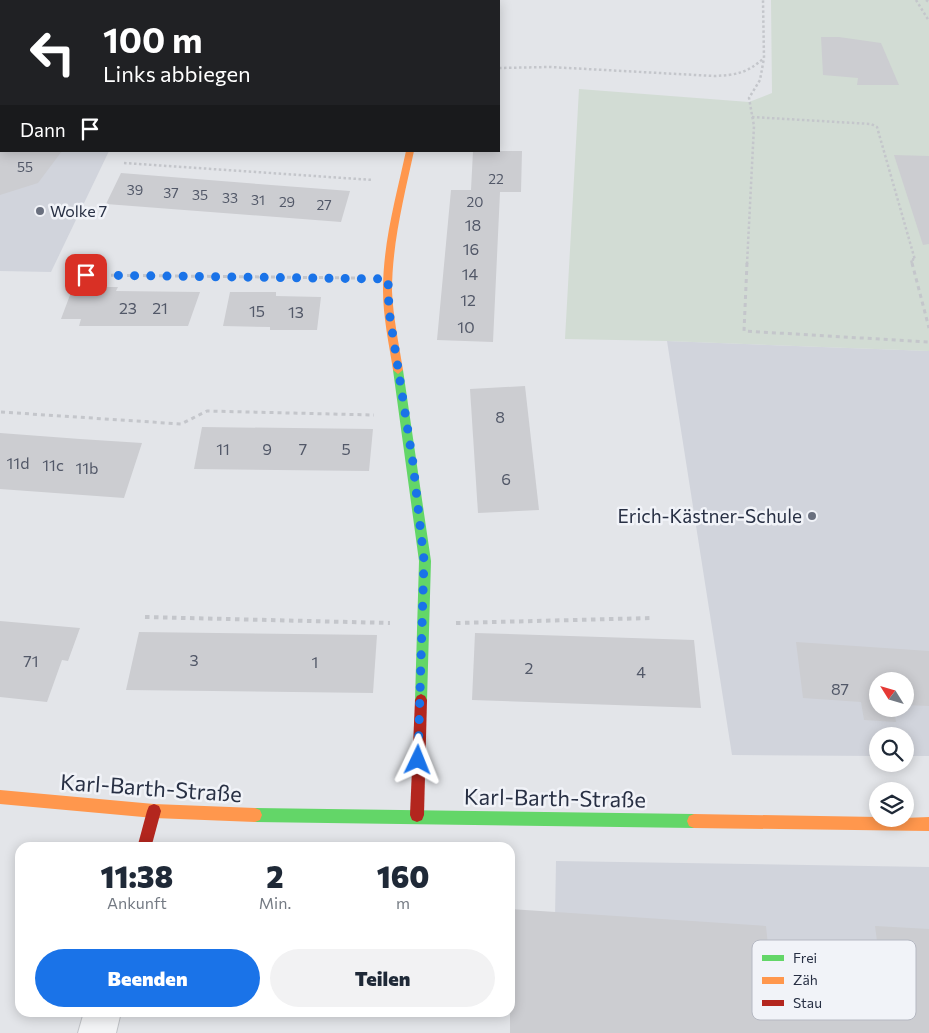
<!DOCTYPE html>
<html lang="de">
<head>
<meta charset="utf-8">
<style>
  :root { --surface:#fff; --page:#f2f2f3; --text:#1f2937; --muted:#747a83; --accent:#1a73e8 }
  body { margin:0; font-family:Commissioner,sans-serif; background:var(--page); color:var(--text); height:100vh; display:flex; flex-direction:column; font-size:19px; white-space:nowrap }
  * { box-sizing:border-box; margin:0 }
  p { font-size:16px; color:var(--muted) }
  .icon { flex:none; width:28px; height:28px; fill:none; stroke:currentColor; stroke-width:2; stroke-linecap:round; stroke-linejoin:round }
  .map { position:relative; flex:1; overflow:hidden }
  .panel { position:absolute; left:15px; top:842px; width:500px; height:175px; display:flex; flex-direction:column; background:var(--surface); border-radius:15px; box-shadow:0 2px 12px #0003 }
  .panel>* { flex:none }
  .hud { position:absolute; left:0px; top:0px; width:500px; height:152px; box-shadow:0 2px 12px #0003; background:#202124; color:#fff; overflow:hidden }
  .needle { width:32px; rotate:307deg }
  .tools { position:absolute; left:869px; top:672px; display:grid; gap:10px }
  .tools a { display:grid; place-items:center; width:45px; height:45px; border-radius:50%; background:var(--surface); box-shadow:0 2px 12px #0003; font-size:25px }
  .pin { position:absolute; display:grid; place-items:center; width:42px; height:42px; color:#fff; margin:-21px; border-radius:10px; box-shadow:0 2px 8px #0006 }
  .me { position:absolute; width:55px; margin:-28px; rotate:2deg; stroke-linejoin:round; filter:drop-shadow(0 0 4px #0008) }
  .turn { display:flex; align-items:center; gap:18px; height:105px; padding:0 20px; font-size:22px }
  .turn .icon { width:65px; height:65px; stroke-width:2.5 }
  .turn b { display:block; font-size:35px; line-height:42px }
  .then { display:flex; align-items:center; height:48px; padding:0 20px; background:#0003; gap:10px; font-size:19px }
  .eta { display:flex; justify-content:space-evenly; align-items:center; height:85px; text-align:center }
  .eta b { font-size:30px; font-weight:800; line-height:35px }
  .button { display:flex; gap:10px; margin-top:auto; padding:10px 20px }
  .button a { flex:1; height:58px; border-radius:30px; background:var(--accent); color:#fff; font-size:20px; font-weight:800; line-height:58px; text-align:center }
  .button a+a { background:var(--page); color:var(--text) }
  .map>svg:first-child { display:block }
</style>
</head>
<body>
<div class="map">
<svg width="929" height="1033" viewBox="0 0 929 1033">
  <rect width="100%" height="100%" fill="#e3e5e9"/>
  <g fill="#d1d4dc" fill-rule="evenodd">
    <path d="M0,55L1,151H109L51,272L0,271Z"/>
    <path d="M667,341L929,351V756H905V736H878L877,756L732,755ZM878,681H905V709H878Z"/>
    <path d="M556,861L929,867V1033H553Z"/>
  </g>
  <path fill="#d2dcd4" d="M771,0H929V351L667,341L565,339L579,89L749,102L772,93Z"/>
  <g fill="#cccdd1">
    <path d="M821,37H839L881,43L899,85H857L858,78L823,75Z"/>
    <path d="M0,151H62L38,183L0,195Z"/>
    <path d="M473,151H522L521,192H500L493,342L437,340L451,190H471Z"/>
    <path d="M894,155L929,156V244L923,245Z"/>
    <path d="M121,173L258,184L350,191L341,222L106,204Z"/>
    <path d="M73,287H118L116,291L200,292L188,326H79L81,319H61Z"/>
    <path d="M230,292H276V296L321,297L317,330H270V327L223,326Z"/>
    <path d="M525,386L539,510L478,513L470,389Z"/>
    <path d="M202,427L373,429L369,471L194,469Z"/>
    <path d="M0,433L80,439L142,443L124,498L0,489Z"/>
    <path d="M0,621L80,628L68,661L62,660L47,702L0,697Z"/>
    <path d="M139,632L377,635L373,693L126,690Z"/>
    <path d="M475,633L694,640L701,708L472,700Z"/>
    <path d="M796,642L929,651V706L905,705V681H878V709H894L896,722L864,720L861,702L803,698Z"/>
    <path d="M510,909L766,926L769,956L880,964L875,926L929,929V1033H510Z"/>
  </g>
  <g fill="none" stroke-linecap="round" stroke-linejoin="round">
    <defs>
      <g id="street">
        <path d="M120,0H160L161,1H121Z"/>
        <path d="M84,1012H121L116,1033H78Z"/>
      </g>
    </defs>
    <use href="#street" stroke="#c1c3c7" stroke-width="2"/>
    <g stroke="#c4c6cb" stroke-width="2.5" stroke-dasharray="2.5 2.5" stroke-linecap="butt">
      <path d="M916,0L929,21"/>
      <path d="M926,0L929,2"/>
      <path d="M499,68L550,67L714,76C737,75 747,73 764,58L763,0"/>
      <path d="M752,117L871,124L877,127L915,260L911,259L912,264"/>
      <path d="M124,163L373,180"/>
      <path d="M747,264L754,126L749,98L760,80L764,58"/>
    </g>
    <g stroke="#c4c6cb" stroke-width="3" stroke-dasharray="4 4" stroke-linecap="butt">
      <path d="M747,263L744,331L929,342"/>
      <path d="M912,263L929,328"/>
      <path d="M87,275L357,278"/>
      <path d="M1,412L181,424L207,411L374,415"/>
    </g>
    <g stroke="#c4c6cb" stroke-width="4" stroke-dasharray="4.5 4.5" stroke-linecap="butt">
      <path d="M145,617L390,623"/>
      <path d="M456,623L652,618"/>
    </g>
    <use href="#street" fill="#f3f4f6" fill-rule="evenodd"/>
    <g fill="#63d668" fill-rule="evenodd">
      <path d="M398,366L403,370L431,561L427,700L425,704L421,706L417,704L415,700L419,561L393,370Z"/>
      <path d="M255,808L694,814L699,816L701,821L699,826L694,828L255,822L250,820L248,815L250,810Z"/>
    </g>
    <g fill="#ff974d" fill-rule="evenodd">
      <path d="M406,151H414C404,197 392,244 392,291C393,317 399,344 403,370L398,374L393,370C389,344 383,317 383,290C383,243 396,197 406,151Z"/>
      <path d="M0,790L154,804L255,808L260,810L262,815L260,820L255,822L154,818L0,804Z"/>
      <path d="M694,814L878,817V819L929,817V831L694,828L689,826L687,821L689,816Z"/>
    </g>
    <g fill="#b3261e" fill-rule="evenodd">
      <path d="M421,694L425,696L427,700L424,815L422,820L417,822L412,820L410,815L415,700L417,696Z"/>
      <path d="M154,804L159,806L161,811L151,848H137L147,811L149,806Z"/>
    </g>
  </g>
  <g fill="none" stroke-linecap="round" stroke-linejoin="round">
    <path stroke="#1a73e8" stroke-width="9" stroke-dasharray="0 16.2" d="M86,275L388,279L389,311L413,463L424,560L418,760"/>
  </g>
  <g fill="#696f7e" stroke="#f1f3f8" stroke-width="2">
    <circle cx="40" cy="211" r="5"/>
    <circle cx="812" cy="516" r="5"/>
  </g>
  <g text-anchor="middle" stroke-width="5" stroke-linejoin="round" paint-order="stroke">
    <g font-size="14" fill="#525868">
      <text x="25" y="172">55</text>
      <text x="496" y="184">22</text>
      <text x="135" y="195">39</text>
      <text x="171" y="198">37</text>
      <text x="200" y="200">35</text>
      <text x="230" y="203">33</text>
      <text x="258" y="205">31</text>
      <text x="287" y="207">29</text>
      <text x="475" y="207">20</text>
      <text x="324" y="210">27</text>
    </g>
    <g font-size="16" fill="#283044" stroke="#f1f3f8" text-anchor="start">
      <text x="50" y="217">Wolke 7</text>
    </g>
    <g font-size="16" fill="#525868">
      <text x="473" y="231">18</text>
      <text x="471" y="255">16</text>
      <text x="470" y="280">14</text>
      <text x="468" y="306">12</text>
      <text x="128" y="314">23</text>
      <text x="160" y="314">21</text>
      <text x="257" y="317">15</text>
      <text x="296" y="318">13</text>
      <text x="466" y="333">10</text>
      <text x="500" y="423">8</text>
      <text x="223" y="455">11</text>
      <text x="267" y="455">9</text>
      <text x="303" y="455">7</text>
      <text x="346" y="455">5</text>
      <text x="18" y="469">11d</text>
      <text x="53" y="471">11c</text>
      <text x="87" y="474">11b</text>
      <text x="506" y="485">6</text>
      <text x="194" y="666">3</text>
      <text x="31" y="667">71</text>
      <text x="315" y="668">1</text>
      <text x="529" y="674">2</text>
      <text x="641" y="678">4</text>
      <text x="840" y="695">87</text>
    </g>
    <g font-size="19" fill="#283044" stroke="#f1f3f8" text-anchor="end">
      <text x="802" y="523">Erich-Kästner-Schule</text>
    </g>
    <g font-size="22" fill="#283044" stroke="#f1f3f8">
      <text transform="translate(151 788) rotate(4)" y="8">Karl-Barth-Straße</text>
      <text transform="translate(555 798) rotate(1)" y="8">Karl-Barth-Straße</text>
    </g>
  </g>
  <rect x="752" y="940" width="164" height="80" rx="8" fill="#f1f3f8" stroke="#b5b8c2" stroke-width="1"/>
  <rect x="762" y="955" width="22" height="6" fill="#63d668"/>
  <rect x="762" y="977" width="22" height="7" fill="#ff974d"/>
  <rect x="762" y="1000" width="22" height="6" fill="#b3261e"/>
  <g font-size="14" fill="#283044">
    <text x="793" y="963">Frei</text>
    <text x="793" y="985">Zäh</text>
    <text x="793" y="1008">Stau</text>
  </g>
</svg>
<div class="tools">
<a><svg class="needle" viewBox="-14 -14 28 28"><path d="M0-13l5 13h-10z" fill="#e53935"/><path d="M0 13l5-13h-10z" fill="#747a83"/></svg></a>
<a><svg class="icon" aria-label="search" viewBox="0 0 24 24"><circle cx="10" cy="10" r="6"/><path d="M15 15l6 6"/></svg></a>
<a><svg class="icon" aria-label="layers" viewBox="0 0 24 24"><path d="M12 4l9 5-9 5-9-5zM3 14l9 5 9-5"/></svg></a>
</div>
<div class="pin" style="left:86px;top:275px;background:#d93025"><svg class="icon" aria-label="arrive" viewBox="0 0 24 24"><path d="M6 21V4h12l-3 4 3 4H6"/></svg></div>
<svg class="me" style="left:418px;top:760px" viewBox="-20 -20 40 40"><path d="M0-17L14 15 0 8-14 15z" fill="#1a73e8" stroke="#fff" stroke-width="4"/></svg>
<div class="hud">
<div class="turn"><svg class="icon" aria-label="left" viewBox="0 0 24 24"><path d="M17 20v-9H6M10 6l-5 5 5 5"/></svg><div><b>100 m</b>Links abbiegen</div></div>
<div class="then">Dann<svg class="icon" aria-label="arrive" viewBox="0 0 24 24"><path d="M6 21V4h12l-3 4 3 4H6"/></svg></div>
</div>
<section class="panel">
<div class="eta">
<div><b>11:38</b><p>Ankunft</p></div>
<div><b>2</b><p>Min.</p></div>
<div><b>160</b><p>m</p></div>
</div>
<div class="button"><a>Beenden</a><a>Teilen</a></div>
</section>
</div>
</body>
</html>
